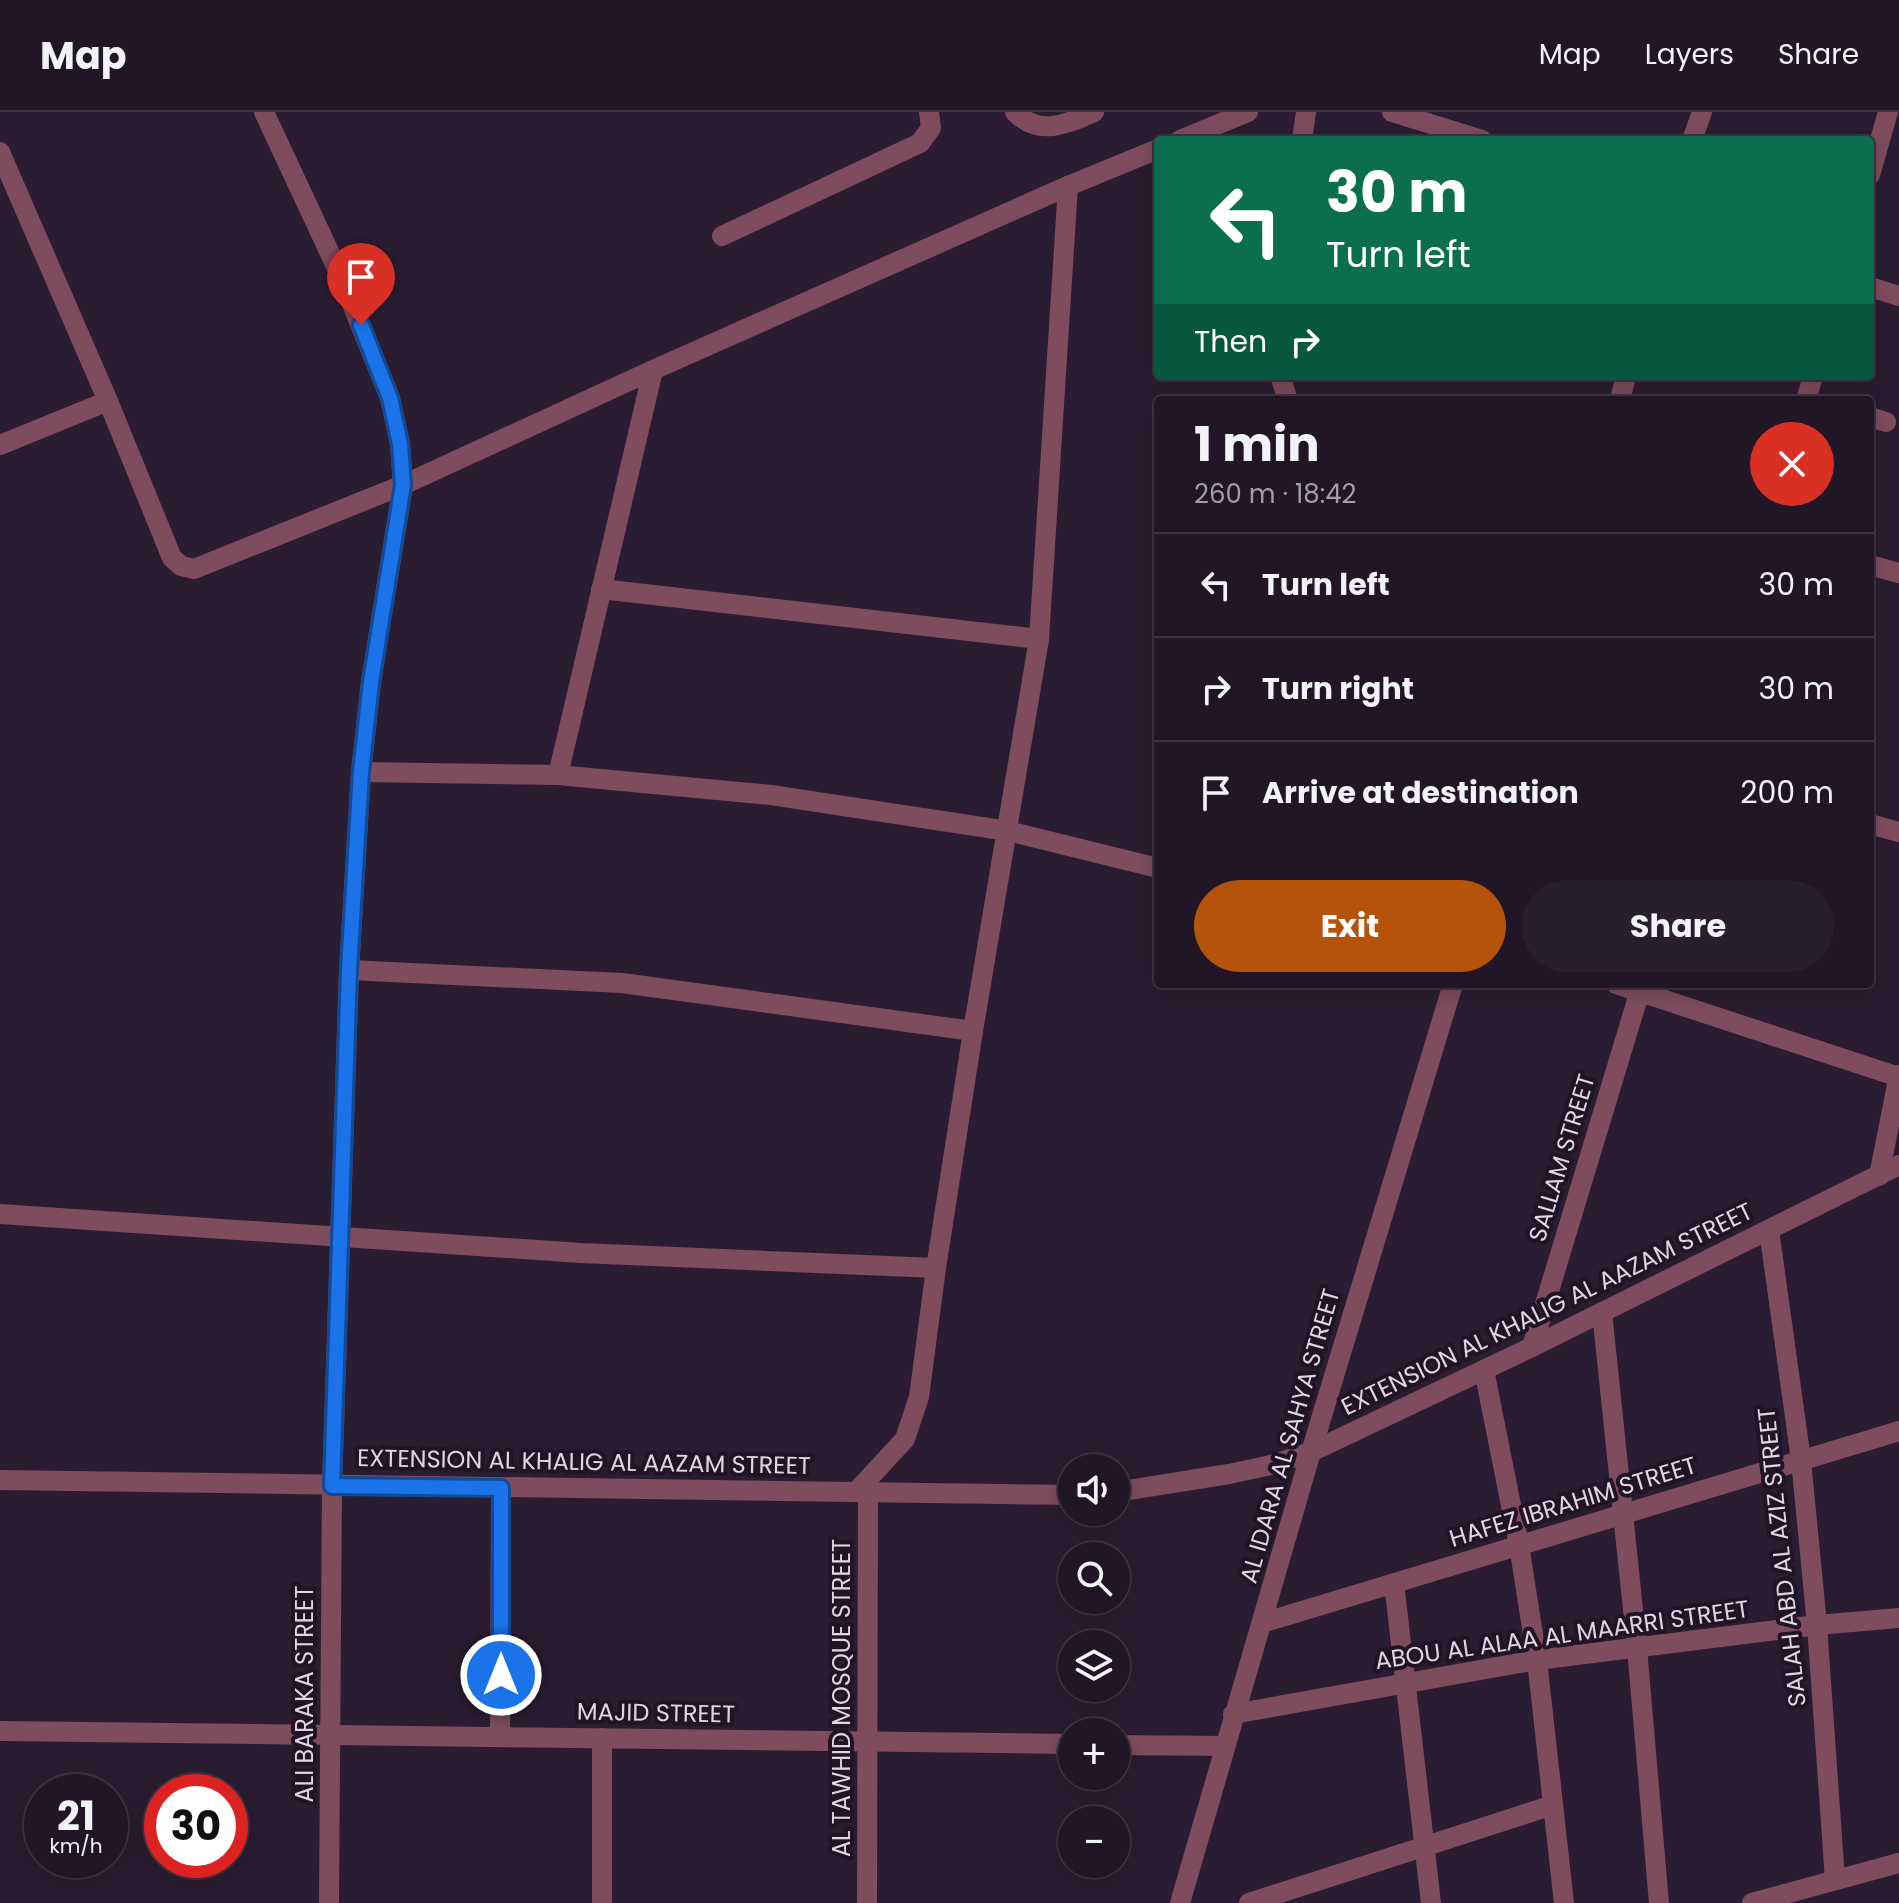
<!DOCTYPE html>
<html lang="en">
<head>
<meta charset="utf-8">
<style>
  :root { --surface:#201625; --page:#281f2d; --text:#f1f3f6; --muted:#a29fa7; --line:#3d3542; --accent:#b45309 }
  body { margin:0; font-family:Poppins,sans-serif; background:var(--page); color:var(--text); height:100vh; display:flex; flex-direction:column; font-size:30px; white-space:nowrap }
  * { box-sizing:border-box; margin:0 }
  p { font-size:26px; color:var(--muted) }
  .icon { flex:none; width:44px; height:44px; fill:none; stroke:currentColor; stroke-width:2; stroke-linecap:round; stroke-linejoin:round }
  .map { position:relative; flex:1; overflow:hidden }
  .side { position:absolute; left:1154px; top:284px; width:720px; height:592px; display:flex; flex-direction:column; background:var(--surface); border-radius:8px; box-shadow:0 4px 20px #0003,0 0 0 2px var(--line) }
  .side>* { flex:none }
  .top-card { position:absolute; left:1154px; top:24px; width:720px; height:244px; border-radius:8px; box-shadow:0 4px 20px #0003,0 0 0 2px var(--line); background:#0b6e4f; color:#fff; overflow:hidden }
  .buttons { position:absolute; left:1058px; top:1342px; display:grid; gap:16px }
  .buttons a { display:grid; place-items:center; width:72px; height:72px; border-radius:50%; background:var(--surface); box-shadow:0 4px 20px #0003,0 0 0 2px var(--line); font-size:40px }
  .speed { position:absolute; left:24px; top:1662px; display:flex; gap:16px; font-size:40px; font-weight:700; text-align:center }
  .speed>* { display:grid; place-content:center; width:104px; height:104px; border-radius:50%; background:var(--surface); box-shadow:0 4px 20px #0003,0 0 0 2px var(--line); line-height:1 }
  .speed small { font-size:20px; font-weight:400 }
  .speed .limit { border:12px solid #d22; background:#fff; color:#111 }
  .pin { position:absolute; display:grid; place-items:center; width:68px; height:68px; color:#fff; margin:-82px -34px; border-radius:50% 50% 50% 0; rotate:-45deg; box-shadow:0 0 8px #0007 }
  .pin .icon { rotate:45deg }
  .me { position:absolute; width:88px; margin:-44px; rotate:0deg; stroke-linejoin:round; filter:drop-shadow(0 0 6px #0008) }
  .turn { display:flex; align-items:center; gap:28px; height:168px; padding:0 40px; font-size:36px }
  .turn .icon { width:104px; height:104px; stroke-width:2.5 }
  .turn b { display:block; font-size:56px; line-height:68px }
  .then { display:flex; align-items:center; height:76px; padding:0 40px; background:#0003; gap:16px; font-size:30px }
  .round { display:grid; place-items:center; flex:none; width:84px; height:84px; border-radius:42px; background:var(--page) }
  .overview { display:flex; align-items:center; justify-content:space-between; height:136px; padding:0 40px }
  h1 { font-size:48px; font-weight:700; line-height:60px }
  .action { display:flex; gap:16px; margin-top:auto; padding:16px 40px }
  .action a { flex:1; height:92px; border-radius:48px; background:var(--accent); color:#fff; font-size:32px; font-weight:700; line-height:92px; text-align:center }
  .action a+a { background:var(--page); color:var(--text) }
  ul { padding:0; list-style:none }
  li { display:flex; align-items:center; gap:24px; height:104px; padding:0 40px; border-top:2px solid var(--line) }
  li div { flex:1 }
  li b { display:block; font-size:30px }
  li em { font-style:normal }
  header { display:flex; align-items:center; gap:48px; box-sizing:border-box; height:112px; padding:0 40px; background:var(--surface); border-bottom:2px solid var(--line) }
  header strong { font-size:38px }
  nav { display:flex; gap:44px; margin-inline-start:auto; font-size:28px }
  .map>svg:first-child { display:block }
</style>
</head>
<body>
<header>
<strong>Map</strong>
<nav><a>Map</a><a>Layers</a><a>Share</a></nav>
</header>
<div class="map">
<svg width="1899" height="1791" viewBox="0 0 1899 1791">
  <rect width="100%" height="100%" fill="#2b1d31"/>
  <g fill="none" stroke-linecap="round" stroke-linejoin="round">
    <g stroke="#7e4c5d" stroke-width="20">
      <path d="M1015,0C1039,25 1067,12 1094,0"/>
      <path d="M722,124L920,31L931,16L929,0"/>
    </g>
    <g stroke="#7e4c5d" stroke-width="20">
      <path d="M264,0L341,165L390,286L400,332L403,373L371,570L361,660L349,858L332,1374L329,1791"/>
      <path d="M1392,0L1482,28"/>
      <path d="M1180,28L1248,0"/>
      <path d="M1302,28L1306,0"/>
      <path d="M1692,28L1702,0"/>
      <path d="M0,40L108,289L172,446L181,454L194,457L403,373L653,258L1068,74L1158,37"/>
      <path d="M1870,63L1888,0"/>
      <path d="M1870,175L1899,184"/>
      <path d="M1280,264L1288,288"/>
      <path d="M1620,288L1626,264"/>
      <path d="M1806,288L1813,264"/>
      <path d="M1870,305L1886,310"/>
      <path d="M0,333L108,289"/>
      <path d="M1870,453L1899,461"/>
      <path d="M601,477L1039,527"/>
      <path d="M361,660L558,663L771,683L1008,719L1158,756"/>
      <path d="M558,663L653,258"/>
      <path d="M1870,712L1899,720"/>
      <path d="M349,858L622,871L973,919"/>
      <path d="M1616,872L1899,965"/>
      <path d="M1879,1064L1899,963"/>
      <path d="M0,1102L581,1141L936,1156"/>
      <path d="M1769,1118L1801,1348L1817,1513L1835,1768"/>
      <path d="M1602,1200L1637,1536L1659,1791"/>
      <path d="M1532,1235L1642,872"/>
      <path d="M1484,1258L1519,1433L1537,1548L1564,1791"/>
      <path d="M0,1368L1072,1383"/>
      <path d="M857,1379L905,1327L919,1285L936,1156L973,919L1039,527L1068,74"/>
      <path d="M1116,1380L1229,1362L1271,1353L1311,1340L1532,1235L1899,1053"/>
      <path d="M1394,1471L1431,1791"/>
      <path d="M1262,1511L1899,1319"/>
      <path d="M1233,1602L1537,1548L1817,1513L1899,1506"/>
      <path d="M0,1619L1072,1632"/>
      <path d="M500,1625L501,1376"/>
      <path d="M1116,1633L1225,1634"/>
      <path d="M602,1791V1626"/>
      <path d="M867,1791L868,1381"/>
      <path d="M1180,1791L1311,1340L1453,872"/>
      <path d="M1249,1791L1553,1693"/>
      <path d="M1752,1791L1899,1751"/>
    </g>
  </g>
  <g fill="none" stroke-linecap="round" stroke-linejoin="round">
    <defs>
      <path id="route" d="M361,213L390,286L400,332L403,373L371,570L361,660L349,858L332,1374L501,1376V1563"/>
    </defs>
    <use href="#route" stroke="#114b97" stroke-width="20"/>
    <use href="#route" stroke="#1a73e8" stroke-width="14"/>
  </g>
  <g text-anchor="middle" stroke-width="8" stroke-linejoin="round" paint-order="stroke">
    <g font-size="24" fill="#dfd6e3" stroke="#211427">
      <text transform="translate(1562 1046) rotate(-73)" y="8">SALLAM STREET</text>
      <text transform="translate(1547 1197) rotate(-26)" y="8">EXTENSION AL KHALIG AL AAZAM STREET</text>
      <text transform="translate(1290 1324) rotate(-74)" y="8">AL IDARA AL SAHYA STREET</text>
      <text transform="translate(584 1350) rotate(1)" y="8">EXTENSION AL KHALIG AL AAZAM STREET</text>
      <text transform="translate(1573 1390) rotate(-17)" y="8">HAFEZ IBRAHIM STREET</text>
      <text transform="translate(1782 1445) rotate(-96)" y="8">SALAH ABD AL AZIZ STREET</text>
      <text transform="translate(1562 1523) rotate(-8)" y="8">ABOU AL ALAA AL MAARRI STREET</text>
      <text transform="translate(305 1582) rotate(-90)" y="8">ALI BARAKA STREET</text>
      <text transform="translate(842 1586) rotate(-90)" y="8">AL TAWHID MOSQUE STREET</text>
      <text transform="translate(656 1601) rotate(1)" y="8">MAJID STREET</text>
    </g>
  </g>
</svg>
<div class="buttons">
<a><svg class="icon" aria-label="sound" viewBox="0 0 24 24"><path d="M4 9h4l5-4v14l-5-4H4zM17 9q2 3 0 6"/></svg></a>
<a><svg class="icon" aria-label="search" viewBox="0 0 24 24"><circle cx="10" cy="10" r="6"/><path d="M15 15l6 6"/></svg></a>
<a><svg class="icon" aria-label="layers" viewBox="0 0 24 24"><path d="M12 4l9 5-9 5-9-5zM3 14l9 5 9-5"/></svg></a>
<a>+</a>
<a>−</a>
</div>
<div class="speed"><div>21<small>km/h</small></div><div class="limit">30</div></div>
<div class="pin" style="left:361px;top:213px;background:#d93025"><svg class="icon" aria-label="arrive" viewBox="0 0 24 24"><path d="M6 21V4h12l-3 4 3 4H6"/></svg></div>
<svg class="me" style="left:501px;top:1563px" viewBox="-20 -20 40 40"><circle r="17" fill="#1a73e8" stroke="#fff" stroke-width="3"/><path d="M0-11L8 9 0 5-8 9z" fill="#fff"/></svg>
<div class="top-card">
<div class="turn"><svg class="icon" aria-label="left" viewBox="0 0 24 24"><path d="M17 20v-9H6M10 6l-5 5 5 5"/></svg><div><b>30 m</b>Turn left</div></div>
<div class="then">Then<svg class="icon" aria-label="right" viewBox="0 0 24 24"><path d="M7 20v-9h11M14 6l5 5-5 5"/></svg></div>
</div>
<section class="side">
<div class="overview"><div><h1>1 min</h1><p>260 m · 18:42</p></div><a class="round" style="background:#d93025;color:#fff"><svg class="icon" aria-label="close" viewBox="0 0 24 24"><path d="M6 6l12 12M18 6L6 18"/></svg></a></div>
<ul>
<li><svg class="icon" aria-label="left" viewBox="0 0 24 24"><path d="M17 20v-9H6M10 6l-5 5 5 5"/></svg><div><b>Turn left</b></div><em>30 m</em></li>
<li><svg class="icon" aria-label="right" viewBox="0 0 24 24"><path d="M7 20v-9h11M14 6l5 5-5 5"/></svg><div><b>Turn right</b></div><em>30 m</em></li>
<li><svg class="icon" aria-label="arrive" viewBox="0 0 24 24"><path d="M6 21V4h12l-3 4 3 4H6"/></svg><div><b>Arrive at destination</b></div><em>200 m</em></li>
</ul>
<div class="action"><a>Exit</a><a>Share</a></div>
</section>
</div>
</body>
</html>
